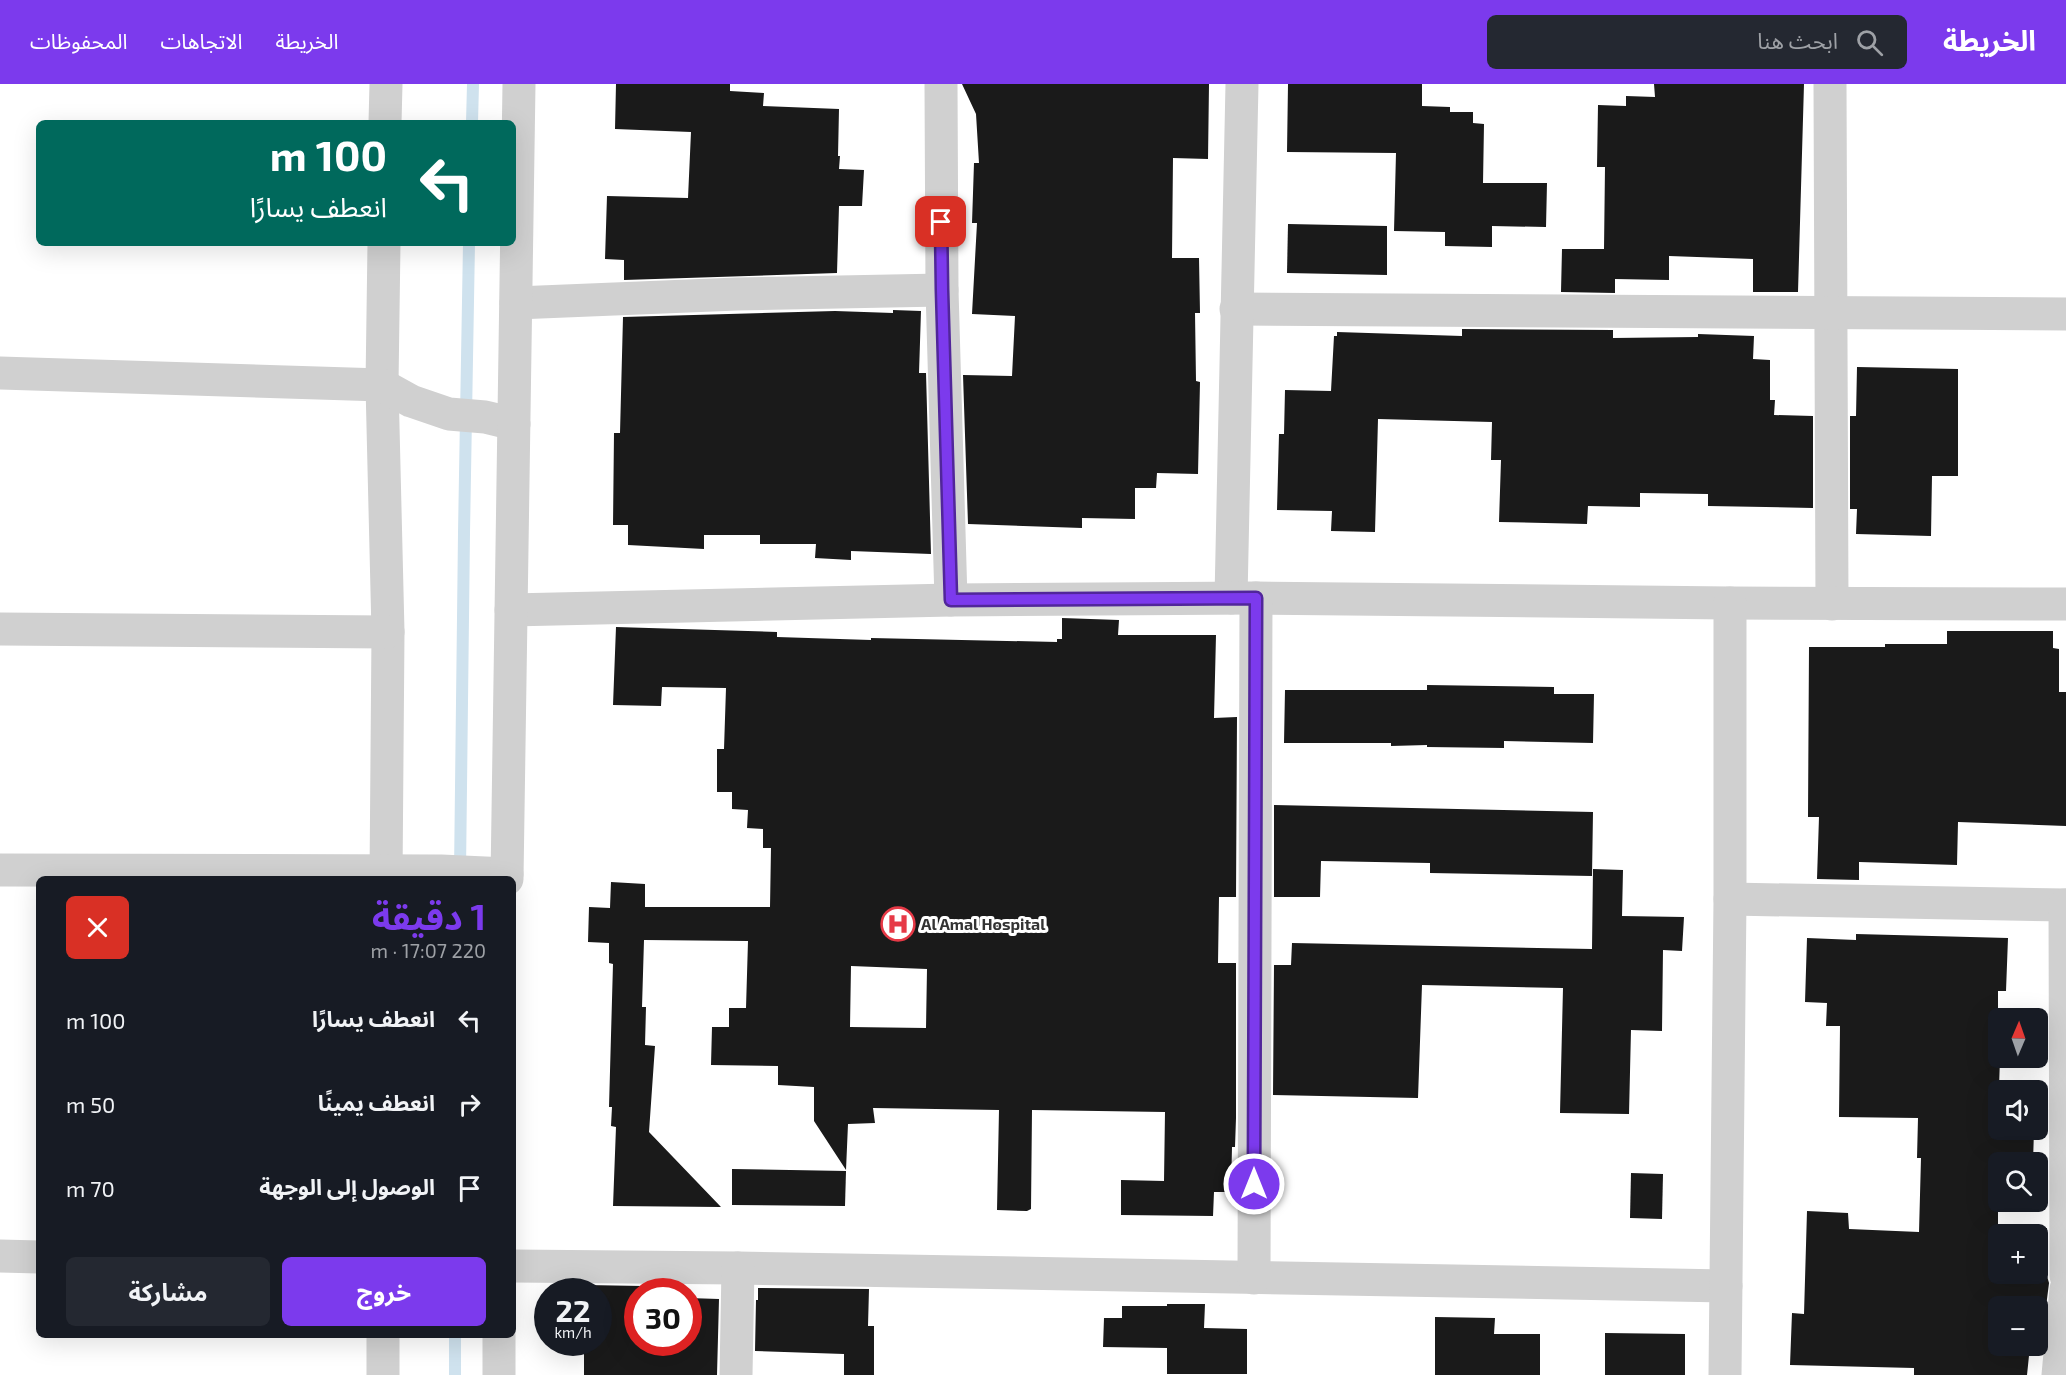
<!DOCTYPE html>
<html lang="ar">
<head>
<meta charset="utf-8">
<style>
  :root { --surface:#171b24; --page:#242831; --text:#f1f3f6; --muted:#9ea1a6; --accent:#7c3aed }
  body { margin:0; font-family:"Exo 2","Noto Sans Arabic",sans-serif; background:var(--page); color:var(--text); direction:rtl; height:100vh; display:flex; flex-direction:column; font-size:22px; white-space:nowrap }
  * { box-sizing:border-box; margin:0 }
  p { font-size:20px; color:var(--muted) }
  .icon { flex:none; width:33px; height:33px; fill:none; stroke:currentColor; stroke-width:2; stroke-linecap:round; stroke-linejoin:round }
  .map { position:relative; flex:1; overflow:hidden; direction:ltr }
  .drawer { position:absolute; left:36px; top:792px; width:480px; height:462px; display:flex; flex-direction:column; background:var(--surface); border-radius:9px; box-shadow:0 6px 24px #0002; direction:rtl }
  .drawer>* { flex:none }
  .hud { position:absolute; left:36px; top:36px; width:480px; height:126px; border-radius:9px; box-shadow:0 6px 24px #0002; direction:rtl; background:#00695c; color:#fff; overflow:hidden }
  .needle { width:39px; rotate:2deg }
  .fabs { position:absolute; left:1988px; top:924px; display:grid; gap:12px }
  .fabs a { display:grid; place-items:center; width:60px; height:60px; border-radius:9px; background:var(--surface); box-shadow:0 6px 24px #0002; font-size:30px }
  .speed { position:absolute; left:534px; top:1194px; display:flex; gap:12px; font-size:30px; font-weight:700; text-align:center }
  .speed>* { display:grid; place-content:center; width:78px; height:78px; border-radius:50%; background:var(--surface); box-shadow:0 6px 24px #0002; line-height:1 }
  .speed small { font-size:15px; font-weight:400 }
  .speed .limit { border:9px solid #d22; background:#fff; color:#111 }
  .pin { position:absolute; display:grid; place-items:center; width:51px; height:51px; color:#fff; margin:-26px; border-radius:12px; box-shadow:0 3px 9px #0006 }
  .me { position:absolute; width:66px; margin:-33px; rotate:0deg; stroke-linejoin:round; filter:drop-shadow(0 0 4px #0008) }
  .turn { display:flex; align-items:center; gap:21px; height:126px; padding:0 30px; font-size:27px }
  .turn .icon { width:78px; height:78px; stroke-width:2.5 }
  .turn b { display:block; font-size:42px; line-height:51px }
  .round { display:grid; place-items:center; flex:none; width:63px; height:63px; border-radius:9px; background:var(--page) }
  .headline { display:flex; align-items:center; justify-content:space-between; height:102px; padding:0 30px }
  h1 { font-size:36px; font-weight:700; line-height:45px; color:var(--accent) }
  .cta { display:flex; gap:12px; margin-top:auto; padding:12px 30px }
  .cta a { flex:1; height:69px; border-radius:9px; background:var(--accent); color:#fff; font-size:24px; font-weight:700; line-height:69px; text-align:center }
  .cta a+a { background:var(--page); color:var(--text) }
  ul { padding:0; list-style:none }
  li { display:flex; align-items:center; gap:18px; height:84px; padding:0 30px }
  li div { flex:1 }
  li b { display:block; font-size:22px }
  li em { font-style:normal }
  header { display:flex; align-items:center; gap:36px; box-sizing:border-box; height:84px; padding:0 30px; background:var(--accent); color:#fff }
  header strong { font-size:28px }
  nav { display:flex; gap:33px; margin-inline-start:auto; font-size:21px }
  .search { width:420px; height:54px; background:var(--page); display:flex; align-items:center; gap:15px; box-sizing:border-box; padding:0 21px; border-radius:9px; color:var(--muted); font-size:22px }
  .map>svg:first-child { display:block }
</style>
</head>
<body>
<header>
<strong>الخريطة</strong>
<div class="search"><svg class="icon" aria-label="search" viewBox="0 0 24 24"><circle cx="10" cy="10" r="6"/><path d="M15 15l6 6"/></svg>ابحث هنا</div>
<nav><a>الخريطة</a><a>الاتجاهات</a><a>المحفوظات</a></nav>
</header>
<div class="map">
<svg width="2066" height="1291" viewBox="0 0 2066 1291">
  <rect width="100%" height="100%" fill="#fff"/>
  <g fill="none" stroke-linecap="round" stroke-linejoin="round">
    <g stroke="#cfe2ee" stroke-width="12">
      <path d="M472,39L473,0"/>
      <path d="M460,788L464,449L469,159"/>
      <path d="M455,1291V1251"/>
    </g>
  </g>
  <g fill="#1a1a1a" fill-rule="evenodd">
    <path d="M616,0H730V7L764,9L763,22L839,25L838,72H840L839,85L864,86L862,122H839L837,189L624,196V176L605,175L607,112L688,114L691,48L615,45Z"/>
    <path d="M962,0H1209L1208,75L1173,74L1172,174H1199L1200,229H1195L1196,297L1200,298L1198,390L1157,389L1156,404H1135V435L1082,434V444L968,440L963,291L1012,292L1015,232L972,230L977,139H972L974,79H979L976,30Z"/>
    <path d="M1288,0H1422V22L1450,23V28H1473V39L1484,40L1483,99H1547L1546,143L1492,142V163L1445,162V148L1394,147L1396,69L1287,68Z"/>
    <path d="M1654,0H1804L1798,208H1753V175L1669,172V196L1615,195V209L1561,208L1562,165H1604L1605,83H1597L1598,21L1626,22V12L1655,13Z"/>
    <path d="M1288,140L1387,142V191L1287,189Z"/>
    <path d="M893,226L921,227L919,289H926L931,470L851,467V476L815,474L816,460H760V451H704V465L628,461V441H613L614,349H620L623,233L835,227L893,229Z"/>
    <path d="M1462,245L1613,246V254L1698,253V250L1754,252L1753,275L1770,276V316H1775L1774,331L1813,332V424L1708,422V410L1640,409V423L1588,422L1587,440L1499,438L1501,376H1491L1492,338L1378,335L1375,448L1331,447L1332,427L1277,426L1279,350H1284L1285,306L1331,307L1334,252H1337V248L1462,252Z"/>
    <path d="M1857,283L1958,285V392H1932L1931,452L1856,450L1857,425H1850V332H1856Z"/>
    <path d="M1062,534L1119,536L1118,551H1216L1214,634L1237,633L1236,813H1219L1218,879H1236V1034L1235,1063H1232L1231,1108H1214L1213,1132L1121,1131V1096L1164,1097L1165,1028L1032,1026L1031,1125L1027,1127L997,1126L999,1026L873,1024L875,1039L848,1040L846,1086L814,1037V1003L778,1001V982L711,981L712,943H729V924H746L748,857L644,856L642,923H646L645,961L655,962L649,1048L721,1123L613,1122L616,1043L611,1042L612,1023H609L613,880L609,879V859L588,858L589,823L610,824L611,798L645,800V823H770L771,764H763V745L747,744L748,726L732,725V708H717V665H724L726,604L662,603L661,622L613,621L616,543L777,548V553L871,556V554L1057,558V555H1062ZM851,882L927,885L926,944L850,943Z"/>
    <path d="M1947,547H2053V564L2059,565V608H2066V742L1958,738L1957,781L1859,778V796L1817,795L1819,733H1808L1809,563H1885V560H1947Z"/>
    <path d="M1427,601L1554,603V610H1594L1593,659L1504,657V664L1427,663V661L1391,662V659H1284L1285,606H1427Z"/>
    <path d="M1274,721L1593,728L1592,792L1430,789V779L1321,777L1320,813H1274Z"/>
    <path d="M1593,785L1623,786L1622,832L1684,833L1682,867L1663,866L1662,947L1631,946L1629,1030L1560,1029L1563,904L1422,901L1418,1014L1273,1011L1274,881H1291L1292,859L1592,865Z"/>
    <path d="M1856,850L2008,854L2006,907H1998V974H2000L1999,1004L2036,1005L1998,1006V1046H2034L2033,1078H1998V1142L2047,1144V1192L2049,1199L2045,1231H2037V1222H1998V1262H2030L2027,1291H1914V1284L1790,1281L1792,1229L1804,1230L1807,1127L1848,1129L1849,1145L1919,1148L1921,1074H1917L1918,1034L1839,1033L1840,942H1826L1827,919L1805,918L1807,854L1856,856ZM1998,1150H2037V1190H1998Z"/>
    <path d="M732,1085L846,1087L845,1122L732,1121Z"/>
    <path d="M1631,1089L1663,1090L1662,1135L1630,1134Z"/>
    <path d="M586,1201L642,1202V1208H638V1258H688V1214L719,1215L717,1291H584V1258H598V1208H585Z"/>
    <path d="M758,1204L869,1205L868,1242H874V1291H844V1270L755,1267L756,1216H758Z"/>
    <path d="M1167,1220H1205L1204,1244L1247,1245V1290H1167V1264L1103,1263L1104,1234H1122V1222H1167Z"/>
    <path d="M1435,1233L1495,1234L1494,1250H1540V1291H1435Z"/>
    <path d="M1605,1249L1685,1250V1291H1605Z"/>
  </g>
  <g fill="none" stroke-linecap="round" stroke-linejoin="round">
    <g stroke="#d0d0d0" stroke-width="33">
      <path d="M941,0L942,206L951,516"/>
      <path d="M1830,0L1832,520"/>
      <path d="M385,39L386,0"/>
      <path d="M384,159L382,301L388,548L386,795"/>
      <path d="M516,219L737,210L942,206"/>
      <path d="M1236,225L2066,230"/>
      <path d="M0,289L382,301L411,317L449,330L485,333L514,340"/>
      <path d="M1231,514L1242,0"/>
      <path d="M511,526L951,516L1256,514L1730,519L2066,520"/>
      <path d="M0,545L388,548"/>
      <path d="M0,786L441,787L507,790"/>
      <path d="M507,795L519,0"/>
      <path d="M1730,815L2066,821"/>
      <path d="M2065,821L2066,1192"/>
      <path d="M0,1172L39,1173"/>
      <path d="M513,1182L738,1184L1726,1202"/>
      <path d="M1254,1194L1256,514"/>
      <path d="M383,1291V1251"/>
      <path d="M499,1291V1251"/>
      <path d="M736,1291L738,1184"/>
      <path d="M1725,1291L1730,815V519"/>
      <path d="M2058,1291L2066,1205"/>
    </g>
  </g>
  <g fill="none" stroke-linecap="round" stroke-linejoin="round">
    <defs>
      <path id="route" d="M941,138L942,206L951,516L1256,514L1254,1100"/>
    </defs>
    <use href="#route" stroke="#51269a" stroke-width="15"/>
    <use href="#route" stroke="#7c3aed" stroke-width="10"/>
  </g>
  <defs>
    <symbol id="hospital-ring" viewBox="-11 -11 22 22"><circle r="9.5" fill="#fff" stroke="#e63946" stroke-width="1.5"/><path d="M-5-5h3v3.5h4V-5h3V5h-3V1.5h-4V5h-3Z" fill="#e63946"/></symbol>
  </defs>
  <g fill-rule="evenodd">
    <use href="#hospital-ring" x="879" y="821" width="38" height="38"/>
  </g>
  <g text-anchor="middle" stroke-width="6" stroke-linejoin="round" paint-order="stroke">
    <g font-size="16" font-weight="bold" fill="#333" stroke="#fff" text-anchor="start">
      <text x="921" y="846">Al Amal Hospital</text>
    </g>
  </g>
</svg>
<div class="fabs">
<a><svg class="needle" viewBox="-14 -14 28 28"><path d="M0-13l5 13h-10z" fill="#e53935"/><path d="M0 13l5-13h-10z" fill="#9ea1a6"/></svg></a>
<a><svg class="icon" aria-label="sound" viewBox="0 0 24 24"><path d="M4 9h4l5-4v14l-5-4H4zM17 9q2 3 0 6"/></svg></a>
<a><svg class="icon" aria-label="search" viewBox="0 0 24 24"><circle cx="10" cy="10" r="6"/><path d="M15 15l6 6"/></svg></a>
<a>+</a>
<a>−</a>
</div>
<div class="speed"><div>22<small>km/h</small></div><div class="limit">30</div></div>
<div class="pin" style="left:941px;top:138px;background:#d93025"><svg class="icon" aria-label="arrive" viewBox="0 0 24 24"><path d="M6 21V4h12l-3 4 3 4H6"/></svg></div>
<svg class="me" style="left:1254px;top:1100px" viewBox="-20 -20 40 40"><circle r="17" fill="#7c3aed" stroke="#fff" stroke-width="3"/><path d="M0-11L8 9 0 5-8 9z" fill="#fff"/></svg>
<div class="hud">
<div class="turn"><svg class="icon" aria-label="left" viewBox="0 0 24 24"><path d="M17 20v-9H6M10 6l-5 5 5 5"/></svg><div><b>100 m</b>انعطف يسارًا</div></div>
</div>
<section class="drawer">
<div class="headline"><div><h1>1 دقيقة</h1><p>220 m · 17:07</p></div><a class="round" style="background:#d93025;color:#fff"><svg class="icon" aria-label="close" viewBox="0 0 24 24"><path d="M6 6l12 12M18 6L6 18"/></svg></a></div>
<ul>
<li><svg class="icon" aria-label="left" viewBox="0 0 24 24"><path d="M17 20v-9H6M10 6l-5 5 5 5"/></svg><div><b>انعطف يسارًا</b></div><em>100 m</em></li>
<li><svg class="icon" aria-label="right" viewBox="0 0 24 24"><path d="M7 20v-9h11M14 6l5 5-5 5"/></svg><div><b>انعطف يمينًا</b></div><em>50 m</em></li>
<li><svg class="icon" aria-label="arrive" viewBox="0 0 24 24"><path d="M6 21V4h12l-3 4 3 4H6"/></svg><div><b>الوصول إلى الوجهة</b></div><em>70 m</em></li>
</ul>
<div class="cta"><a>خروج</a><a>مشاركة</a></div>
</section>
</div>
</body>
</html>
